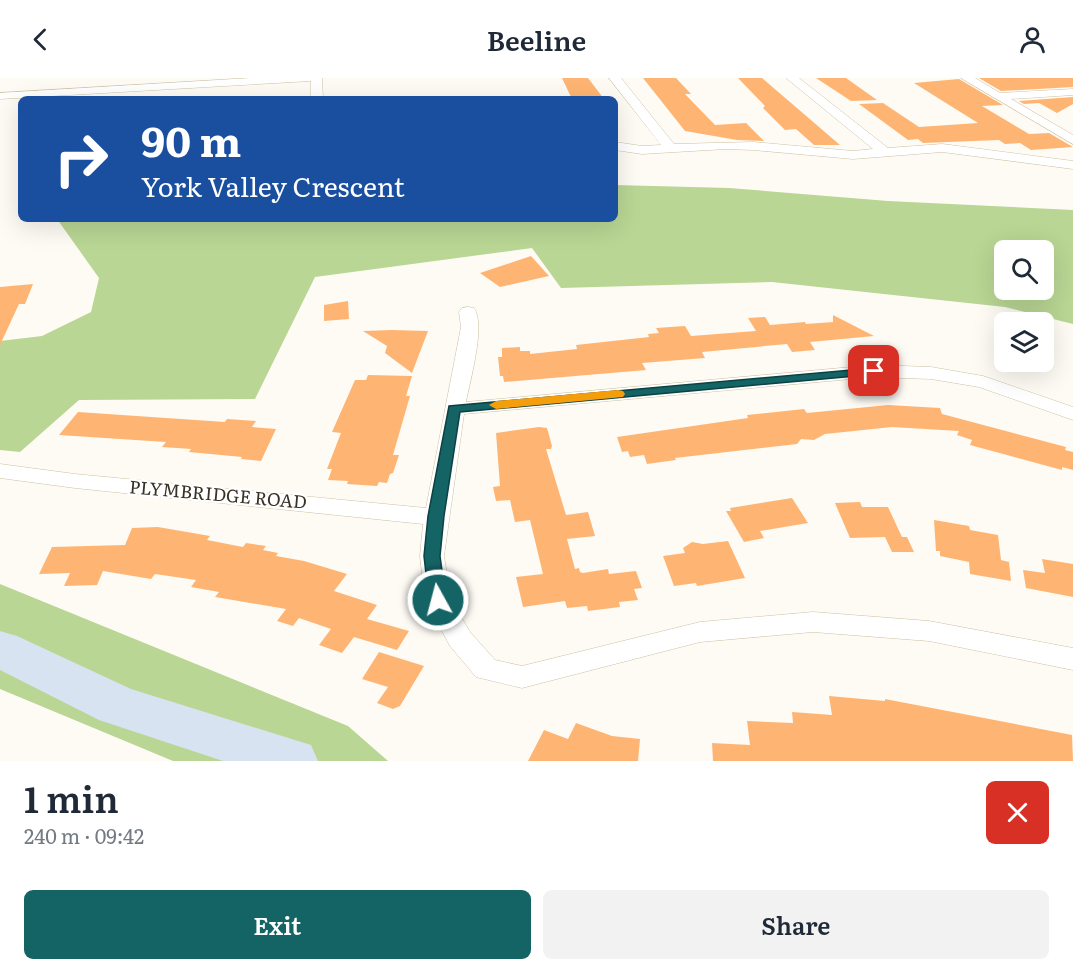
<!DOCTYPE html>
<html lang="en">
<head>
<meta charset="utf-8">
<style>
  :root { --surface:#fff; --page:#f2f2f3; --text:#1f2937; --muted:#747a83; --accent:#146466 }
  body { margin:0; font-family:Literata,serif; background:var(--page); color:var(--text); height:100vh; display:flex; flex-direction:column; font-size:22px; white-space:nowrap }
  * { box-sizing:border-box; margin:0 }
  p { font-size:20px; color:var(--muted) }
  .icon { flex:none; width:33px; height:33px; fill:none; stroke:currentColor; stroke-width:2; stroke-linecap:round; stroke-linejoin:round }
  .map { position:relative; height:683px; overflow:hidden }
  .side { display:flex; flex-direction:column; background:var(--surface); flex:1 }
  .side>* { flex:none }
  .top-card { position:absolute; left:18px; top:18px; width:600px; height:126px; border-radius:9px; box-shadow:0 6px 24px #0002; background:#1a4fa0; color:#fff; overflow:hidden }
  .controls { position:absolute; left:994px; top:162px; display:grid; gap:12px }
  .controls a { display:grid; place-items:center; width:60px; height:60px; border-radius:9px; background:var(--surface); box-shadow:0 6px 24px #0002; font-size:30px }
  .pin { position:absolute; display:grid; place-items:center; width:51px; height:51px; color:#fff; margin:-26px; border-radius:12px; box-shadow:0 3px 9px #0006 }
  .me { position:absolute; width:66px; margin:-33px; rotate:353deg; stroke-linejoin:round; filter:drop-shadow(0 0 4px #0008) }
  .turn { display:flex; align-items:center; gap:21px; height:126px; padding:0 24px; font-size:27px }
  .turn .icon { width:78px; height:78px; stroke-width:2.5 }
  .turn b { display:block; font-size:42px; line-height:51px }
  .round { display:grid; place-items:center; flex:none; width:63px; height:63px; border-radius:9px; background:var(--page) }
  .overview { display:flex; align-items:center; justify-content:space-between; height:102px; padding:0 24px }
  h1 { font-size:36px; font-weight:600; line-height:45px }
  .button { display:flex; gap:12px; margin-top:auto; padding:12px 24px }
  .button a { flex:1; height:69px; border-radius:9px; background:var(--accent); color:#fff; font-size:24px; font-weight:600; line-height:69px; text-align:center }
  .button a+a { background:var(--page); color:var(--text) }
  header { display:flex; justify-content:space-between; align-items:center; height:78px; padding:0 24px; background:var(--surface); font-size:27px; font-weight:600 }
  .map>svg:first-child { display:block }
</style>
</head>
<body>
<header><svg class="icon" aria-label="back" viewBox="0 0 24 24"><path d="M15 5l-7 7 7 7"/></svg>Beeline<svg class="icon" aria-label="person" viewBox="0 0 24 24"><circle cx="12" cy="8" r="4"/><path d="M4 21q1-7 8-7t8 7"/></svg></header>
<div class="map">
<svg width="1073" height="683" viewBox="0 0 1073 683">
  <rect width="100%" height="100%" fill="#fefbf5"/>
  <g fill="#b9d694" fill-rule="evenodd">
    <path d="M615,107L729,110L888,123L1073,132V246L1005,229L772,204L561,210L532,170L315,199L255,321L79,322L20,374L0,372V263L42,258L91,234L99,200L57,141H615ZM1005,172H1044V212H1005Z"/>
    <path d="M0,506L348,648L388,683H173L0,611Z"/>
  </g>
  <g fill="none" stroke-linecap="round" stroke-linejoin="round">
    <path fill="#d8e3f2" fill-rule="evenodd" d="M0,553L17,558L131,611L311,667L318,683H223L99,642L0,592Z"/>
  </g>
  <g fill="#feb573">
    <path d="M562,0H588L604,21H572Z"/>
    <path d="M643,0H676L691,16H685L715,47L746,45L764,63L737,62L685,53Z"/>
    <path d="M738,0H762L840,67H814L796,51L785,52L763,30L765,28Z"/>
    <path d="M816,0H846L877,22L851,23Z"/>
    <path d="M979,0H1073V9L1001,13Z"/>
    <path d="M959,1L1003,27L982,28L1029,56L1049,55L1073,69L1031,72L1020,65L1005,66L999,62L923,65L918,61L908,62L859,26L883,25L919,49L978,45L914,5Z"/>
    <path d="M1073,19V26L1057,35L1039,25L1024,26L1019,23Z"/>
    <path d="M531,178L549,198L500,209L480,195Z"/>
    <path d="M33,206L25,226H19L0,267V209Z"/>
    <path d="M348,223L349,241L324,243V227Z"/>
    <path d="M833,237L874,258L810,264L815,272L792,274L787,266L702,274L705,280L642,285L646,292L504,304L503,298H500L498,279H502V270L520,269V273H530V276L577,271L576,267L649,259L648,256L659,255L656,250L685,248L691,258L756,253L748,240L765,239L770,247L805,244L806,246L833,244Z"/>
    <path d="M392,252L428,253L412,295L385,275L387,268L363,253Z"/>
    <path d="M368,297L412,298L406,318H410L393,377H399L393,395L390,396L387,405L379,404L377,408L347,406L348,403L328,402L332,391H327L341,355L332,354L355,302H366Z"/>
    <path d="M888,327L940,330L942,336L1066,369L1065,372L1073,374V392L1062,389V392L970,367L972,362L957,357L959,353L892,349L825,356L814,362L801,361L797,366L675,380L676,382L647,386L644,377L630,379L628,373L622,374L617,359L748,340L747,337L804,331L807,335Z"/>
    <path d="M78,334L225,344L227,341L256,343L252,349L276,351L261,383L241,381L242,379L189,374L191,371L162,369L166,364L59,357Z"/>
    <path d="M539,349L547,350L552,368L551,371H546L566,437L588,434L595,458L567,461L575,491L579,490L580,494L583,495L608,491L609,496L636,493L642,510L634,511L638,522L619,524L620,529L588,533L587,528L567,530L565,523L523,529L516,499L543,496L530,442L515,444L510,422L496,423L493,409L500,408L496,355Z"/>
    <path d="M792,420L808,445L760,453L764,460L744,464L726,433H731L730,430Z"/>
    <path d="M860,424L862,429H888L902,459H907L914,474H892L885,459L850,460L835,425Z"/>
    <path d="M934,442L969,448L970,452L998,457L1001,482L1009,484L1011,503L970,496L969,484L940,478V473H936Z"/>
    <path d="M158,449L210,458L207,462L243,469L246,465L266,468L263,472L278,475L276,478L304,483L347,496L334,513L377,527L367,541L409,553L397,572L354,559L342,575L319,567L331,551L299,540L293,548L277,543L286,531L215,519L219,514L191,509L196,502L155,496L151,501L103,493L97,507L64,508L70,495L39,496L52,469L125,467L132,450Z"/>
    <path d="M728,463L745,500L697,508L696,505L674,508L663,478L685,475L683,470L692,464L703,466Z"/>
    <path d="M1042,481L1073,486V519L1026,510L1023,492L1045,495Z"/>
    <path d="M379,574L424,588L400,628L393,631L377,625L388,609L362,601Z"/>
    <path d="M829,618L885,623V621L1072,657L1073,683H713L712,665L750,667L747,643L793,645L792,634L832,637Z"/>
    <path d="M576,645L612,658L640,661L638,683H528L544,652L568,661Z"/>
  </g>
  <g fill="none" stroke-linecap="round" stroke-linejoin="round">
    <defs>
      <g id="street">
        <path d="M251,0H322L323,21H311V3L0,21V15Z"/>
        <path d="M609,0H621L674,66L753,64L853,73L873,71L786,0H799L888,70L942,66L1073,83V91L942,74L853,81L753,72L726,71L642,76L615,72V64L642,68L661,67Z"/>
        <path d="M961,0H975L1000,15L1073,11V17L1011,21L1073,57V66Z"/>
        <path d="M468,229L474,230C486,248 470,302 466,324L874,287L931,289L983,298L1073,329V342L979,309L931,301L874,299L464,336L444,478L451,522L470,554L495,582L522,588L700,544L813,534L929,543L1073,570V592L929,563L813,554L700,564L522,610L476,599L450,568L425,522L420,478L423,446L75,410L0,400V386L75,396L426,430L461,249L459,234L462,230Z"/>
      </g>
    </defs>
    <use href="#street" stroke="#cec0a2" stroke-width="1"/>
    <use href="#street" fill="#fff" fill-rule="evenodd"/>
  </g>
  <path fill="#146466" stroke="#0d4142" stroke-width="1.5" d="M874,290L878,291L880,293L878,296L460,334L444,438L440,478L446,522L444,526L438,528L432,526L429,522L424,478L428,438L449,328Z"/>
  <path fill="#f59e0b" d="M618,312L623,313L625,316L623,319L496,331L489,327L496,323Z"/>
  <g text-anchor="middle" stroke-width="4.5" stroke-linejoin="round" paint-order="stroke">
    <g font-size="18" fill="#373126" stroke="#fff">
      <text transform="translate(218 417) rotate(5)" y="6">PLYMBRIDGE ROAD</text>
    </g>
  </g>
</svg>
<div class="controls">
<a><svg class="icon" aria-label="search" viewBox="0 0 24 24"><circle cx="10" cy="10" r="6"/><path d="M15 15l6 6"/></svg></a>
<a><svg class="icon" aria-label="layers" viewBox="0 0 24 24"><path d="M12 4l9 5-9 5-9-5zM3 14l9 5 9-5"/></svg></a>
</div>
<div class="pin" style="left:874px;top:293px;background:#d93025"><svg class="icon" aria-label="arrive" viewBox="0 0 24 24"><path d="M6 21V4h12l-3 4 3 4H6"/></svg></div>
<svg class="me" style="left:438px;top:522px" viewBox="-20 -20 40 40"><circle r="17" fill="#146466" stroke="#fff" stroke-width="3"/><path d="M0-11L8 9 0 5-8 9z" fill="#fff"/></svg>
<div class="top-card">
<div class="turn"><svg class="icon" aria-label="right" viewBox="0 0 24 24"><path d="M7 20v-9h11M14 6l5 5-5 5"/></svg><div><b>90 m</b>York Valley Crescent</div></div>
</div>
</div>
<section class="side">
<div class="overview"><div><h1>1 min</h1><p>240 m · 09:42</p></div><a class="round" style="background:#d93025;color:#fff"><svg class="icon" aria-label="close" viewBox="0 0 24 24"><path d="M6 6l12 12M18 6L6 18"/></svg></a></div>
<div class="button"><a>Exit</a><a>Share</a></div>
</section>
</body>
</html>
